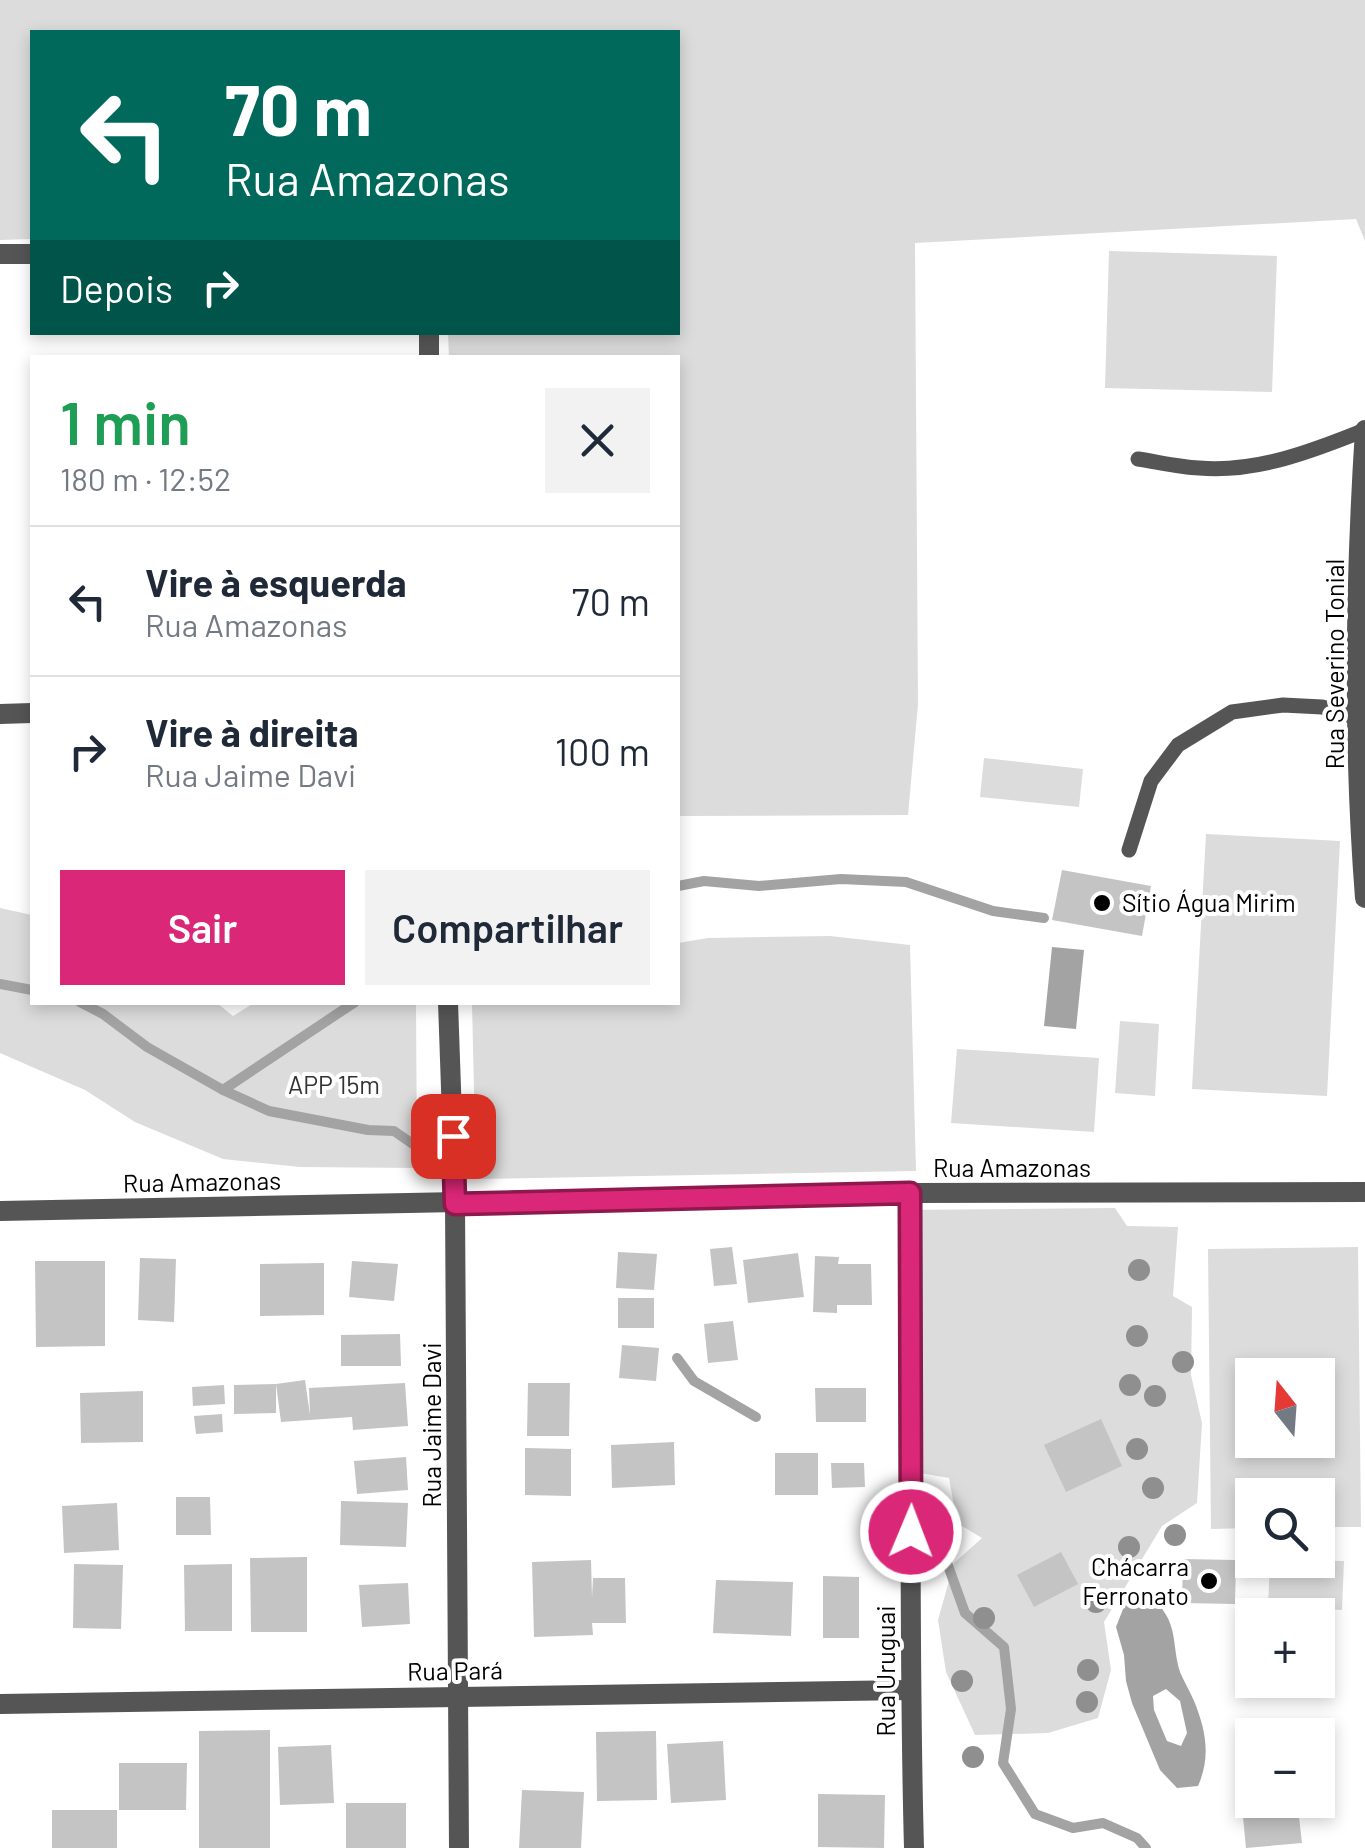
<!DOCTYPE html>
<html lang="pt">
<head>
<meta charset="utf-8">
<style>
  :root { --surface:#fff; --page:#f2f2f3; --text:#1f2937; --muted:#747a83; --line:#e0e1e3; --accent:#db2777 }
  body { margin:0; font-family:Barlow,sans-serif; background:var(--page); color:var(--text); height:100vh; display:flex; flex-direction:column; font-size:38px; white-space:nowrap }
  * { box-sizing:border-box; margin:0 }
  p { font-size:32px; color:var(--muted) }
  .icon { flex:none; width:55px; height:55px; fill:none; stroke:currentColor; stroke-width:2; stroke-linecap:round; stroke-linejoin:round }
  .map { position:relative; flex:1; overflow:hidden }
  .panel { position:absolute; left:30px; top:355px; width:650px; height:650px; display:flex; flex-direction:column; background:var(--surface); border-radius:0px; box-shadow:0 5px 15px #0003 }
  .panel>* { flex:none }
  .banner { position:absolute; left:30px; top:30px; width:650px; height:305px; border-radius:0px; box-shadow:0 5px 15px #0003; background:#00695c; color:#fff; overflow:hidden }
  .needle { width:65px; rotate:343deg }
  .buttons { position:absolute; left:1235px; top:1358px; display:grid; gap:20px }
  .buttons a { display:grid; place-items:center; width:100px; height:100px; border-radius:0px; background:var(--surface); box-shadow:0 5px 15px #0003; font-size:50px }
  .pin { position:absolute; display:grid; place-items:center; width:85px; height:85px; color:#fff; margin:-42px; border-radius:20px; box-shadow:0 5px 15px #0006 }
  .me { position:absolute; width:110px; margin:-55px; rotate:1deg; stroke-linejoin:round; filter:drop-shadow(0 0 8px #0008) }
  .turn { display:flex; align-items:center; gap:35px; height:210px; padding:0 30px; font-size:45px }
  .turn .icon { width:130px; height:130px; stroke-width:2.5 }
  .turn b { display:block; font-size:70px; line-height:85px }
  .then { display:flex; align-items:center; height:95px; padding:0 30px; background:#0003; gap:20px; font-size:38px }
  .round { display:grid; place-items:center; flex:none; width:105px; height:105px; border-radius:0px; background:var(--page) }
  .head { display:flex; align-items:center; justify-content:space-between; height:170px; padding:0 30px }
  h1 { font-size:60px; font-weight:600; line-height:75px; color:#1e9e55 }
  .primary-button { display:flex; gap:20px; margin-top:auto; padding:20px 30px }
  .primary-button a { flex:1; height:115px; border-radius:0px; background:var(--accent); color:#fff; font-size:40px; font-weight:600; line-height:115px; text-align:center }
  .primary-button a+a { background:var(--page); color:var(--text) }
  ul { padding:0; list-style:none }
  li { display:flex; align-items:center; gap:30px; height:150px; padding:0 30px; border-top:2px solid var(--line) }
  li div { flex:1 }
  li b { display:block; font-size:38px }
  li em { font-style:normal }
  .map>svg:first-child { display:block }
</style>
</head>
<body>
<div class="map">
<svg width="1365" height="1848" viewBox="0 0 1365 1848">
  <rect width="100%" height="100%" fill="#fff"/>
  <g fill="#dcdcdc" fill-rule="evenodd">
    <path d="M0,0H1365V241L1356,219L915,243L918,704L908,815L678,816V358L449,357L448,333L678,332V32H32V239L0,240Z"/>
    <path d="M1109,251L1277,256L1272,392L1105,388Z"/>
    <path d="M984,758L1083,769L1079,807L980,797Z"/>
    <path d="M1206,834L1340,841L1327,1096L1192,1089Z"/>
    <path d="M0,908L32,915V1002L217,1003L233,1016L254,1003H416L417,1168L300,1167L223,1159L135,1122L85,1090L0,1053Z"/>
    <path d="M830,936L910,945L916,1171L476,1179L472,1003L678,1002V943L708,938Z"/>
    <path d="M1120,1021L1159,1024L1155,1096L1115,1093Z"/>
    <path d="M957,1049L1099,1058L1094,1132L951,1123Z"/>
    <path d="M1115,1208L1127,1226L1178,1227L1173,1296L1192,1307L1191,1375L1202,1423L1197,1503L1162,1526L1104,1622L1111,1670L1098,1718L1048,1733L975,1735L946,1672L938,1620L954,1563L982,1538L957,1523L949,1478L908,1471L899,1210Z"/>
    <path d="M1358,1247L1361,1527H1318V1495H1252V1528L1211,1529L1208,1249ZM1252,1375H1318V1440H1252Z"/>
    <path d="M1270,1560L1344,1561L1342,1610L1268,1607Z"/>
  </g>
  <g fill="#a3a3a3" fill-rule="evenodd">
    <path d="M1052,947L1084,950L1076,1029L1044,1026Z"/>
    <path d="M1144,1601L1159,1605C1178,1627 1172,1646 1180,1672C1184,1682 1190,1691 1194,1701C1206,1730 1211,1757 1198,1786L1177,1788L1160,1770L1132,1703L1126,1681L1124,1655L1116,1627L1125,1604ZM1166,1689L1180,1701L1187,1733L1181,1746L1167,1741L1154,1710L1153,1696Z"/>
  </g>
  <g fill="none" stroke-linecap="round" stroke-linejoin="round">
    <g stroke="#a3a3a3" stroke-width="10">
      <path d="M678,886L704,881L759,886L841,879L906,882L993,911L1044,918"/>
      <path d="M0,984L32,990"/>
      <path d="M80,1002L103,1014L147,1047L223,1090L355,1002"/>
      <path d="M223,1090L269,1111L368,1130L394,1131L420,1149"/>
      <path d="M677,1358L694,1381L756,1417"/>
      <path d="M931,1518L965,1613L1004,1647L1011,1709L1003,1763L1035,1814L1073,1828L1103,1823L1137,1838L1146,1848"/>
    </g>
  </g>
  <g fill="#c4c4c4">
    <path d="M1062,870L1151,886L1142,936L1052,920Z"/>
    <path d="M732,1247L737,1284L714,1286L710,1249Z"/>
    <path d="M618,1252L657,1254L654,1290L616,1288Z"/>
    <path d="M798,1253L804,1297L748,1303L743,1260Z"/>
    <path d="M815,1256L839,1257L838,1264H871L872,1305H837V1313L813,1312Z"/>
    <path d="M140,1258L176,1259L174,1322L138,1320Z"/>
    <path d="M35,1261H105V1346L36,1347Z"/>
    <path d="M352,1261L398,1264L394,1301L349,1297Z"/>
    <path d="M324,1263V1315L260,1316V1264Z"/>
    <rect x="618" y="1298" width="36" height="30"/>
    <path d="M733,1321L738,1360L708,1363L704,1324Z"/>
    <path d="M400,1334L401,1366H341V1335Z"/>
    <path d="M622,1345L659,1348L656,1381L619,1378Z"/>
    <path d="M305,1380L310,1415L309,1388L405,1383L408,1426L353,1430L352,1417L281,1422L276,1384Z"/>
    <path d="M528,1383H570L569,1436H527Z"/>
    <path d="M276,1384V1413L234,1414V1385Z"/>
    <path d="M224,1385L225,1404L193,1406L192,1387Z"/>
    <path d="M815,1388H866V1422H816Z"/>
    <path d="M143,1391V1442L81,1443L80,1393Z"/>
    <path d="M222,1414L223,1432L196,1434L194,1416Z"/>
    <path d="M1101,1419L1122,1466L1066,1492L1044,1445Z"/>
    <path d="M674,1442L675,1485L612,1488L611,1445Z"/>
    <path d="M525,1448L571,1449V1496L525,1495Z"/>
    <rect x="775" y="1453" width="43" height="42"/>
    <path d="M406,1457L408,1490L357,1494L354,1461Z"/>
    <path d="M831,1463H864L865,1487L832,1488Z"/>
    <path d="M176,1497H210L211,1535H176Z"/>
    <path d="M341,1501L408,1503L406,1547L340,1545Z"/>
    <path d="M117,1503L119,1550L64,1553L62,1506Z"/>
    <path d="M1061,1552L1078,1584L1034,1607L1017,1575Z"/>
    <path d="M307,1557V1632H251L250,1558Z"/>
    <path d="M1183,1559L1236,1560L1235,1604L1182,1603Z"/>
    <path d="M591,1560L592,1597L593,1578H625L626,1623H592L593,1635L534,1637L532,1562Z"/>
    <path d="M74,1564L123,1565L121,1629L73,1628Z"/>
    <path d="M232,1564V1631H185L184,1565Z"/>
    <path d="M823,1576L859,1577V1638H823Z"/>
    <path d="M716,1580L793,1582L791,1636L713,1633Z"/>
    <path d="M408,1583L410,1624L362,1627L359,1585Z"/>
    <path d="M270,1730V1848H199V1731Z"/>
    <path d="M656,1731L657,1800L597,1801L596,1732Z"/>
    <path d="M723,1741L726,1800L671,1803L667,1744Z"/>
    <path d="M331,1745L334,1803L280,1805L278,1747Z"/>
    <path d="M1252,1762V1800H1297L1302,1843L1246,1848L1238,1764Z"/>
    <path d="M119,1763H187L186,1810H119Z"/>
    <path d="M522,1790L584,1792L581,1848H519Z"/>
    <path d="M818,1794L885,1795L884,1848L818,1847Z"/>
    <rect x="346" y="1803" width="60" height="45"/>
    <rect x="52" y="1810" width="65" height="38"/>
  </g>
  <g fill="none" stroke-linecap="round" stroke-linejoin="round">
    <g stroke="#555" stroke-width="15">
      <path d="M1138,459C1158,462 1179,467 1199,468C1256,473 1313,451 1365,430"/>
      <path d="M1129,850L1151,781L1178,745L1232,712L1283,705L1322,707L1358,718"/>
    </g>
    <g stroke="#555" stroke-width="20">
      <path d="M0,254H32"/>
      <path d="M429,332V358"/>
      <path d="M1365,430C1355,585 1353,743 1365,898"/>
      <path d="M0,714L32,713"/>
      <path d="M448,1002L455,1203L459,1848"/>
      <path d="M910,1193C912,1412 908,1630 914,1848"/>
      <path d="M0,1211L910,1193L1365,1192"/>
      <path d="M0,1704L910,1690"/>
    </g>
  </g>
  <g fill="#8f8f8f">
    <circle cx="1139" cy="1270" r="11"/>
    <circle cx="1137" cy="1336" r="11"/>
    <circle cx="1183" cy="1362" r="11"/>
    <circle cx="1130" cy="1385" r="11"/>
    <circle cx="1155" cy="1396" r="11"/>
    <circle cx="1137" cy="1449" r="11"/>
    <circle cx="1153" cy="1488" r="11"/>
    <circle cx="1175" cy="1535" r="11"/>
    <circle cx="1129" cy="1547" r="11"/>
    <circle cx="1096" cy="1602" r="11"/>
    <circle cx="984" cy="1618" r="11"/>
    <circle cx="1088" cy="1670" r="11"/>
    <circle cx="962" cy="1681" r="11"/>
    <circle cx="1087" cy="1702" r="11"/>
    <circle cx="973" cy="1757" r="11"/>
  </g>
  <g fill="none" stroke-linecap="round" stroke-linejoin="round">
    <defs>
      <path id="route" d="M453,1136L455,1204L910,1193L911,1532"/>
    </defs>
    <use href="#route" stroke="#8e194d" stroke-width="25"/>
    <use href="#route" stroke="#db2777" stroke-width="18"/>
  </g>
  <g fill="#000" stroke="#fff" stroke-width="4">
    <circle cx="1102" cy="903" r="10"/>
    <circle cx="1209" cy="1581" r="10"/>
  </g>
  <g text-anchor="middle" stroke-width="8" stroke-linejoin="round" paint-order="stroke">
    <g font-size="25" fill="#000" stroke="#fff">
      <text transform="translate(1335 664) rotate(-90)" y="9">Rua Severino Tonial</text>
      <text x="1012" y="1177">Rua Amazonas</text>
      <text transform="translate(202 1182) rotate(-1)" y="9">Rua Amazonas</text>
      <text transform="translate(432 1425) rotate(-90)" y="9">Rua Jaime Davi</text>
      <text transform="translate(455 1671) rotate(-1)" y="9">Rua Pará</text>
      <text transform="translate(886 1671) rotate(-90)" y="9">Rua Uruguai</text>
    </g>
    <g font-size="25" fill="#000" stroke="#fff" text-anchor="start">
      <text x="1122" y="912">Sítio Água Mirim</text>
      <text x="1189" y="1576" text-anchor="end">Chácarra<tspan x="1189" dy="29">Ferronato</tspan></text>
    </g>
    <g font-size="25" fill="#333" stroke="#fff">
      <text x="334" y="1094">APP 15m</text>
    </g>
  </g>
</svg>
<div class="buttons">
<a><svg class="needle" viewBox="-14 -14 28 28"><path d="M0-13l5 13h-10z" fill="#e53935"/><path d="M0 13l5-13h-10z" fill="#747a83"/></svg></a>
<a><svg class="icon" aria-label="search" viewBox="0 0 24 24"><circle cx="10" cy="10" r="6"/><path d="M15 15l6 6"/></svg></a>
<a>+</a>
<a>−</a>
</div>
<div class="pin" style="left:453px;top:1136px;background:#d93025"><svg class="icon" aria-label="arrive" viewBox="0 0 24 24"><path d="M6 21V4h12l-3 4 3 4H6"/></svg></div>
<svg class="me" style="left:911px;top:1532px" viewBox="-20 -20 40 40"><circle r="17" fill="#db2777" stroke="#fff" stroke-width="3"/><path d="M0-11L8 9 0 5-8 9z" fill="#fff"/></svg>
<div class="banner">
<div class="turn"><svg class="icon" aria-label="left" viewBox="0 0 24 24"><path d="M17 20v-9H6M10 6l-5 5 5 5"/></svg><div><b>70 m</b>Rua Amazonas</div></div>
<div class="then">Depois<svg class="icon" aria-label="right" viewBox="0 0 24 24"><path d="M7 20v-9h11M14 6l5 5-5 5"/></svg></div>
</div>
<section class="panel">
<div class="head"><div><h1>1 min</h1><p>180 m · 12:52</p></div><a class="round"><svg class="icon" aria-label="close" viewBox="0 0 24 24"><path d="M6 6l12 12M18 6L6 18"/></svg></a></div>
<ul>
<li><svg class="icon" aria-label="left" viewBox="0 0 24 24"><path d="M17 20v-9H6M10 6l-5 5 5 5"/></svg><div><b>Vire à esquerda</b><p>Rua Amazonas</p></div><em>70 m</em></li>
<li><svg class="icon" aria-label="right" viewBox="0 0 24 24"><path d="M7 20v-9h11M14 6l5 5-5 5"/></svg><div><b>Vire à direita</b><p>Rua Jaime Davi</p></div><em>100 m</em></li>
</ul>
<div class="primary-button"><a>Sair</a><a>Compartilhar</a></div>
</section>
</div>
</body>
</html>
